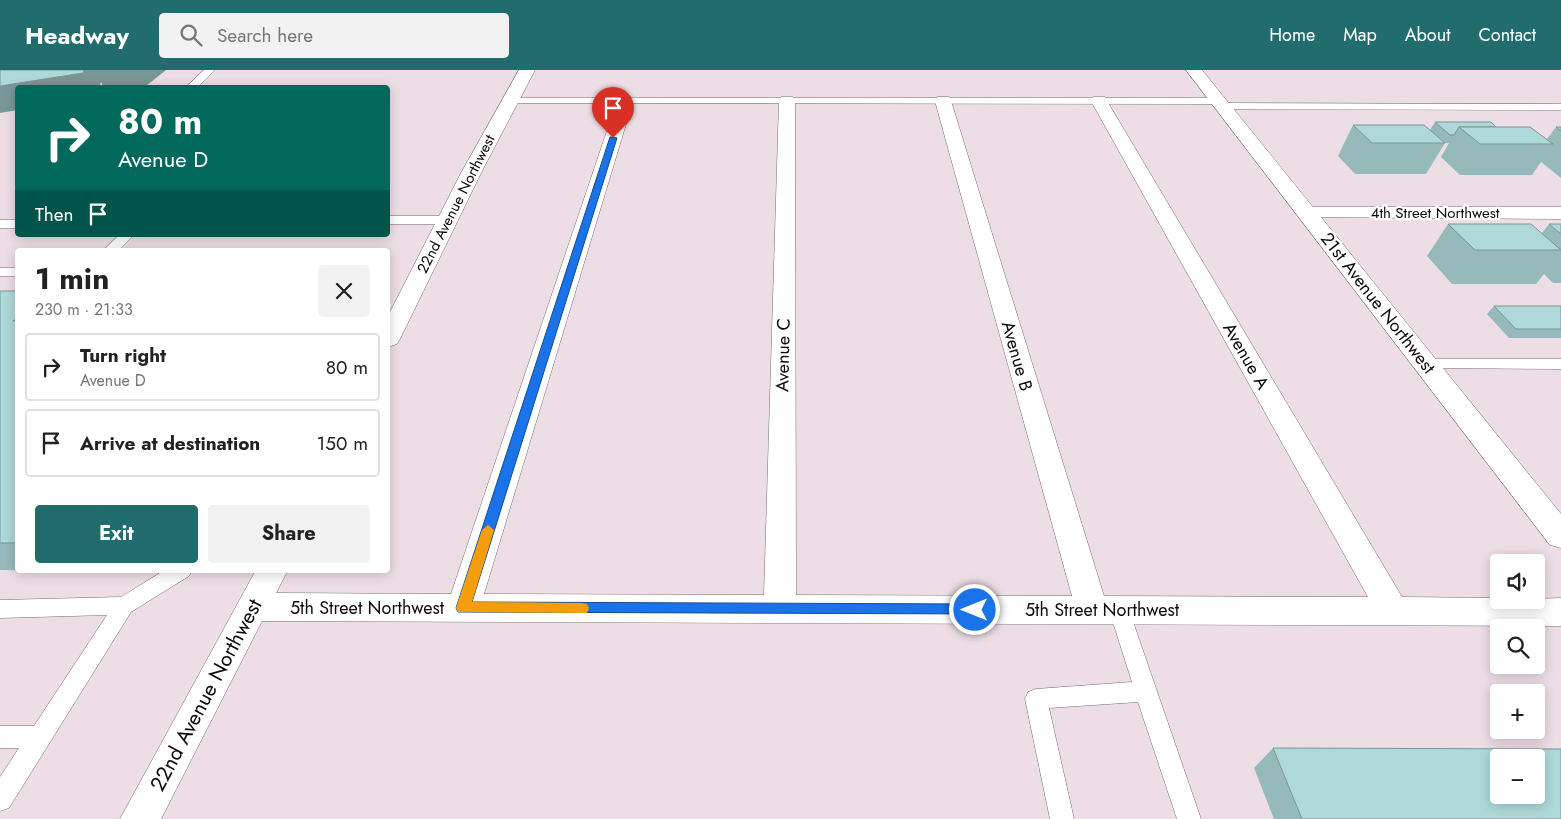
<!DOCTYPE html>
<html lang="en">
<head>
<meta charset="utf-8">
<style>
  :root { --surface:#fff; --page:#f2f2f2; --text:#222; --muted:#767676; --line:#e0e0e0; --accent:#216d6d }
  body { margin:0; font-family:Jost,sans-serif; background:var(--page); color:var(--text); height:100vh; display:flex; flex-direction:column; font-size:19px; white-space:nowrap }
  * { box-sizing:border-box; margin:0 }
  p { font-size:16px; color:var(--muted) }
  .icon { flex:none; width:28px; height:28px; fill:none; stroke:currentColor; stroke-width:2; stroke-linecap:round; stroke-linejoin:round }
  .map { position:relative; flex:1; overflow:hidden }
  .drawer { position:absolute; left:15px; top:178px; width:375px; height:325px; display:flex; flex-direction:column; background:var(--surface); border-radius:5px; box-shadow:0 2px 12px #0003 }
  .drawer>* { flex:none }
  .top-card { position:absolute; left:15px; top:15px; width:375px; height:152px; border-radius:5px; box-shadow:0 2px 12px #0003; background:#00695c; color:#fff; overflow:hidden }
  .fabs { position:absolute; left:1490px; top:484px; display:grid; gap:10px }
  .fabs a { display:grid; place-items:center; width:55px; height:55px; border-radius:5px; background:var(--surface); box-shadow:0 2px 12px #0003; font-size:25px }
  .pin { position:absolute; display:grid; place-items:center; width:42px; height:42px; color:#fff; margin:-51px -21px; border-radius:50% 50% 50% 0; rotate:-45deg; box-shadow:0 0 5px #0007 }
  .pin .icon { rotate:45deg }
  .me { position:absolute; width:55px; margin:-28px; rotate:270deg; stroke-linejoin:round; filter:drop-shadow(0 0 4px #0008) }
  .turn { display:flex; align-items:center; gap:18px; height:105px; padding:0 20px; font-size:22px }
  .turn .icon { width:65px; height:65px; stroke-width:2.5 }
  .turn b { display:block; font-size:35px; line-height:42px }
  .then { display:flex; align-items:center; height:48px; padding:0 20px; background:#0003; gap:10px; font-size:19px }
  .round { display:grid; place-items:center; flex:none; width:52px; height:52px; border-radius:5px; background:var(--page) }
  .head { display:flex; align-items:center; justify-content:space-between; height:85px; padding:0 20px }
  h1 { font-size:30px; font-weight:700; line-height:38px }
  .action { display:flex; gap:10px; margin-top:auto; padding:10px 20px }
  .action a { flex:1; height:58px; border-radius:5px; background:var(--accent); color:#fff; font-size:20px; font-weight:700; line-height:58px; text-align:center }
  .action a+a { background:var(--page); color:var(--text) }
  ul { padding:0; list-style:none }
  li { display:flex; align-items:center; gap:15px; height:68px; margin:0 10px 8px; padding:0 10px; border:2px solid var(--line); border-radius:5px }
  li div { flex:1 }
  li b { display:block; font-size:19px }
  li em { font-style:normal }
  header { display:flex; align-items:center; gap:30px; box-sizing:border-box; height:70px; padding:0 25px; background:var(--accent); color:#fff }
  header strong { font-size:24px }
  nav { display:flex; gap:28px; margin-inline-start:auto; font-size:18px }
  .search { width:350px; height:45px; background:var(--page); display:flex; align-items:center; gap:12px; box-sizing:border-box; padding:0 18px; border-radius:5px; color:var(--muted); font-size:19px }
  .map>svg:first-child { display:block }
</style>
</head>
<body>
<header>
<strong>Headway</strong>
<div class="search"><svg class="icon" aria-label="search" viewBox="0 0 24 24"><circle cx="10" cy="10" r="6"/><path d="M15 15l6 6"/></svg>Search here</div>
<nav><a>Home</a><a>Map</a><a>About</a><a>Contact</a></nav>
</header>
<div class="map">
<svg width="1561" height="749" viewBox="0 0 1561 749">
  <rect width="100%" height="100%" fill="#eddee6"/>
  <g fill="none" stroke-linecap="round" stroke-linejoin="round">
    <defs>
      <g id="service">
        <path d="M204,0H215L197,18H185Z"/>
        <path d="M511,28H1219L1223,29V33L1561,34V40L1223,39L1219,38V34L507,33L506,31Z"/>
        <path d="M388,146H447L454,150L447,154H388Z"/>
        <rect x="0" y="150" width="18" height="8"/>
        <path d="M119,165H134L119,180H104Z"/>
        <rect x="0" y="198" width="18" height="8"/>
        <path d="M1426,289H1561V299L1420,298L1418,294L1420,290Z"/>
        <path d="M165,500H192L189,506L131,542L9,738L0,741V707L19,678H0V656H34L107,545L0,548V530L121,527Z"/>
        <path d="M1119,531L1126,534L1129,540L1201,749H1177L1138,632L1049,638L1074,749H1050L1025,629L1028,622L1036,619L1132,612L1109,540L1112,534Z"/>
      </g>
      <g id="minor">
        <path d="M519,0H535L481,103L400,269L397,274L388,277V246L461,103Z"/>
        <path d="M625,26L631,27L633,31L484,524L764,525L779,31L781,27H793L795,31L796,525L1072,526L935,31L937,27H949L951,31L1104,526L1368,527L1091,31L1093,27H1105L1107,31L1402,527L1499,528V530L1561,528V556L262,551L161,749H120L256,500H288L276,523L451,524L617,31L619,27Z"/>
        <path d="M1309,137H1561V149L1302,147L1299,143L1302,139Z"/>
      </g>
      <path id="tertiary" d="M1186,0H1202L1561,444V478L1550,475Z"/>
    </defs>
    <use href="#service" stroke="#786a72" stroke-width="1"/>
    <use href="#minor" stroke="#786a72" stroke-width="1"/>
    <use href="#tertiary" stroke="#786a72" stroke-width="1"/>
    <use href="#service" fill="#fff" fill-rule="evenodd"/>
    <use href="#minor" fill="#fff" fill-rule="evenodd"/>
    <use href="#tertiary" fill="#fff" fill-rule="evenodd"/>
  </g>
  <g fill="#96baba">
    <path d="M1435,52L1496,57L1547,69L1556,57H1561V108L1541,92L1532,105H1460L1441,87L1449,73H1445L1430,60Z"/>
    <path d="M1353,55L1445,73L1426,104H1355L1338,86Z"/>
    <path d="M1448,154L1542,163L1549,154H1561V213H1553L1544,204L1536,214H1452L1427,186Z"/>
    <path d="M0,221H18V500H71L70,501L0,500Z"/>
    <path d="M1494,236H1561V268H1509L1487,244Z"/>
    <path d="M1273,678L1561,749H1274L1254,698Z"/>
  </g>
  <path fill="#7a9797" d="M84,0H166L146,16L139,18H104L101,12L99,18H18V40L0,43V16Z"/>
  <g fill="#afd8d8" stroke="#7a9797" fill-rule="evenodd">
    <path d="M0,0H84L83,3L0,16Z"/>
    <path d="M1435,52H1491L1496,57H1459L1454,65H1450Z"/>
    <path d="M1353,55H1424L1445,73H1372Z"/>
    <path d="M1459,57H1530L1553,74H1480Z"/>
    <path d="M1556,57H1561V61Z"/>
    <path d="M1448,154H1531L1561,180H1475Z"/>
    <path d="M1549,154H1561V164Z"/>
    <path d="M0,221H18V247L13,251H18V473H0Z"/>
    <path d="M1494,236H1561V259H1516Z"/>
    <path d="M1273,678L1561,679V749H1302ZM1499,688H1536V725H1499Z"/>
  </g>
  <path fill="#1a73e8" stroke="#114b97" d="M610,67L617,68L472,532L975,534L980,536L982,540L980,544L458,542L456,538Z"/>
  <path fill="#f59e0b" d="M488,455L494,460L472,532L582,533L587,534L589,538L587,543L458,542L456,538L482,460Z"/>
  <g text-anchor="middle" stroke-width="4.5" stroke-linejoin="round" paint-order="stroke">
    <g font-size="15" fill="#0f0a0c" stroke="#fff">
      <text transform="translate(456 134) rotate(-63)" y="5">22nd Avenue Northwest</text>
      <text x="1435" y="148">4th Street Northwest</text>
    </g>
    <g font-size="18" fill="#0f0a0c" stroke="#fff">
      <text transform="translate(1378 233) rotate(52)" y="6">21st Avenue Northwest</text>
      <text transform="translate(783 285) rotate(-89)" y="6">Avenue C</text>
      <text transform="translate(1017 286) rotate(74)" y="6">Avenue B</text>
      <text transform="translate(1246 286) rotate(60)" y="6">Avenue A</text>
      <text x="367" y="544">5th Street Northwest</text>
      <text x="1102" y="546">5th Street Northwest</text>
    </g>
    <g font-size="21" fill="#0f0a0c" stroke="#fff">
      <text transform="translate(206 625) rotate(-62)" y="7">22nd Avenue Northwest</text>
    </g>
  </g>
</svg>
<div class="fabs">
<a><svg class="icon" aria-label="sound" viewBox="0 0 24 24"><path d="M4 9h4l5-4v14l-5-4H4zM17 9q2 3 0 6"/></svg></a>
<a><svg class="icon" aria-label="search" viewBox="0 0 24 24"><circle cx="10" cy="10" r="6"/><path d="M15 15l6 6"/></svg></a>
<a>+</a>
<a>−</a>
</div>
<div class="pin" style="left:613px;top:68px;background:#d93025"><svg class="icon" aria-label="arrive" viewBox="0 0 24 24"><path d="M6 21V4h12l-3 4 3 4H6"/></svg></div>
<svg class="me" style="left:975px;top:540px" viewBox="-20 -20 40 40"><circle r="17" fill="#1a73e8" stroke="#fff" stroke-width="3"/><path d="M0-11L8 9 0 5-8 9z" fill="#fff"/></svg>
<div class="top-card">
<div class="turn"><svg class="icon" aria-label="right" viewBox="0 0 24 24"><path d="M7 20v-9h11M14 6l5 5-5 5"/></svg><div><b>80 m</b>Avenue D</div></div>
<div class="then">Then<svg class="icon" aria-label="arrive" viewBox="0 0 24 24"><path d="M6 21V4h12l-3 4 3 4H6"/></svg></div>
</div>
<section class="drawer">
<div class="head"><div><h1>1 min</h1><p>230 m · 21:33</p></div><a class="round"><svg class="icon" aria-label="close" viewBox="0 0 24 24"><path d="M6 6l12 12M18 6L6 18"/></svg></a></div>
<ul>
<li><svg class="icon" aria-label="right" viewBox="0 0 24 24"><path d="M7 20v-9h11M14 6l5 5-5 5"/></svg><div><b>Turn right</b><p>Avenue D</p></div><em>80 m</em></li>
<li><svg class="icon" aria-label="arrive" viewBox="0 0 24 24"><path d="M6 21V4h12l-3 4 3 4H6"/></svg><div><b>Arrive at destination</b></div><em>150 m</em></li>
</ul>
<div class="action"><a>Exit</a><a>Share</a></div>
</section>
</div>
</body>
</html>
